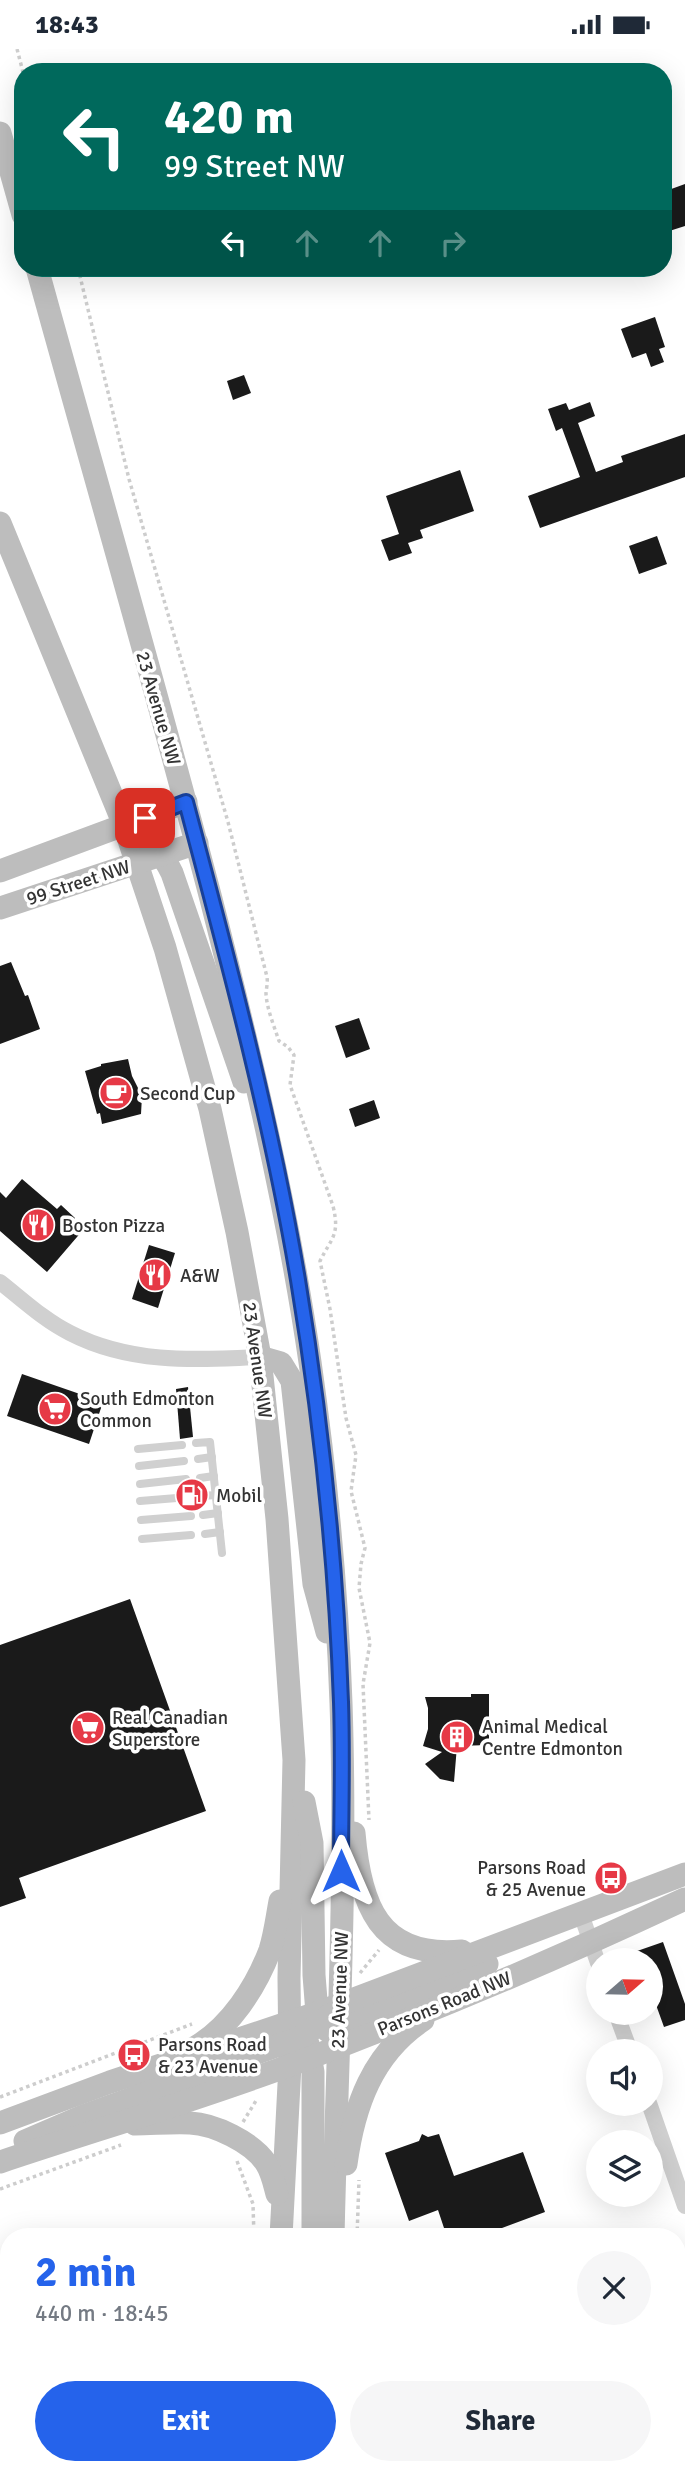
<!DOCTYPE html>
<html lang="en">
<head>
<meta charset="utf-8">
<style>
  :root { --surface:#fff; --page:#f6f6f7; --text:#1f2937; --muted:#747a83; --accent:#2563eb }
  body { margin:0; font-family:Signika,sans-serif; background:var(--page); color:var(--text); height:100vh; display:flex; flex-direction:column; font-size:26px; white-space:nowrap }
  * { box-sizing:border-box; margin:0 }
  p { font-size:23px; color:var(--muted) }
  .icon { flex:none; width:38px; height:38px; fill:none; stroke:currentColor; stroke-width:2; stroke-linecap:round; stroke-linejoin:round }
  .map { position:relative; flex:1; overflow:hidden }
  .side { position:absolute; left:0px; top:2179px; width:686px; height:247px; display:flex; flex-direction:column; background:var(--surface); border-radius:28px 28px 0 0; box-shadow:0 7px 28px #0002 }
  .side>* { flex:none }
  .hud { position:absolute; left:14px; top:14px; width:658px; height:214px; border-radius:28px; box-shadow:0 7px 28px #0002; background:#00695c; color:#fff; overflow:hidden }
  .needle { width:46px; rotate:70deg }
  .controls { position:absolute; left:586px; top:1899px; display:grid; gap:14px }
  .controls a { display:grid; place-items:center; width:77px; height:77px; border-radius:50%; background:var(--surface); box-shadow:0 7px 28px #0002; font-size:35px }
  .pin { position:absolute; display:grid; place-items:center; width:60px; height:60px; color:#fff; margin:-30px; border-radius:14px; box-shadow:0 4px 10px #0006 }
  .me { position:absolute; width:77px; margin:-38px; rotate:0deg; stroke-linejoin:round; filter:drop-shadow(0 0 5px #0008) }
  .turn { display:flex; align-items:center; gap:24px; height:147px; padding:0 35px; font-size:32px }
  .turn .icon { width:91px; height:91px; stroke-width:2.5 }
  .turn b { display:block; font-size:49px; line-height:60px }
  .lanes { display:flex; align-items:center; height:66px; padding:0 35px; background:#0003; justify-content:center; gap:35px; direction:ltr }
  .lanes .off { opacity:.35 }
  .round { display:grid; place-items:center; flex:none; width:74px; height:74px; border-radius:37px; background:var(--page) }
  .overview { display:flex; align-items:center; justify-content:space-between; height:119px; padding:0 35px }
  h1 { font-size:42px; font-weight:800; line-height:52px; color:var(--accent) }
  .action { display:flex; gap:14px; margin-top:auto; padding:14px 35px }
  .action a { flex:1; height:80px; border-radius:42px; background:var(--accent); color:#fff; font-size:28px; font-weight:800; line-height:80px; text-align:center }
  .action a+a { background:var(--page); color:var(--text) }
  .status { display:flex; justify-content:space-between; align-items:center; height:49px; padding:0 35px; background:var(--surface); direction:ltr }
  .status svg { height:19px; fill:currentColor }
  .map>svg:first-child { display:block }
</style>
</head>
<body>
<div class="status"><b>18:43</b><svg viewBox="0 0 49 12"><path d="M0 12V9h3v3zM5 12V6h3v6zM10 12V3h3v9zM15 12V0h3v12zM26 1h20v11H26zM47 4h2v5h-2z"/></svg></div>
<div class="map">
<svg width="685" height="2425" viewBox="0 0 685 2425">
  <rect width="100%" height="100%" fill="#fff"/>
  <g fill="#1a1a1a">
    <path d="M685,135V177L663,184V143Z"/>
    <path d="M655,268L665,298L659,300L664,313L651,318L646,304L632,309L621,280Z"/>
    <path d="M244,326L251,344L233,351L227,332Z"/>
    <path d="M590,353L595,367L578,374L596,423L623,413L621,407L685,385V428L540,479L528,447L580,428L562,379L556,382L548,360L566,354L569,361Z"/>
    <path d="M460,421L474,462L420,481L423,489L408,494L412,504L389,512L381,491L399,485L386,447Z"/>
    <path d="M657,487L667,515L639,525L629,497Z"/>
    <path d="M11,913L25,947L28,946L40,980L0,995V917Z"/>
    <path d="M359,969L370,1000L346,1009L335,977Z"/>
    <path d="M128,1010L132,1027L142,1047L141,1065L102,1075L100,1064L97,1065L85,1022L101,1017V1015Z"/>
    <path d="M374,1051L380,1069L355,1078L349,1060Z"/>
    <path d="M22,1130L57,1160L61,1156L75,1169L72,1172L83,1181L47,1223L0,1182V1143L6,1149Z"/>
    <path d="M149,1196L175,1204L158,1259L132,1250Z"/>
    <path d="M22,1325L103,1353L89,1395L7,1367Z"/>
    <path d="M188,1338L193,1388L180,1390L176,1340Z"/>
    <path d="M130,1550L206,1762L19,1829L26,1849L0,1858V1596Z"/>
    <path d="M471,1645H489V1696L457,1697L454,1733L440,1730L425,1715L442,1703L423,1697L428,1680V1659L425,1648H471Z"/>
    <path d="M663,1893L685,1955V1971L664,1978L651,1942V1911H618L617,1909Z"/>
    <path d="M422,2085L428,2088L439,2085L454,2127L523,2103L545,2163L478,2188H447L438,2161L409,2172L385,2104L419,2092Z"/>
  </g>
  <g fill="none" stroke-linecap="round" stroke-linejoin="round">
    <g stroke="#cdcdcd" stroke-width="3.5" stroke-dasharray="3.5 3.5" stroke-linecap="butt">
      <path d="M17,0L23,23"/>
      <path d="M78,219L129,430L228,773L267,928C268,935 266,940 266,945C267,960 274,977 279,992L288,998L294,1006L290,1036L333,1157C340,1186 332,1188 320,1212L330,1260L346,1369L356,1406L351,1442L365,1499L361,1515L359,1539L370,1594L363,1635L369,1771"/>
      <path d="M360,1924L379,1901"/>
      <path d="M0,2048L192,1975"/>
      <path d="M243,2073L257,2050"/>
      <path d="M237,2112L253,2155L254,2188"/>
      <path d="M0,2140L121,2096"/>
      <path d="M357,2188L359,2131"/>
    </g>
    <g stroke="#d0d0d0" stroke-width="8">
      <path d="M196,1394L210,1393L222,1504"/>
      <path d="M138,1400L182,1396"/>
      <path d="M198,1410L212,1408"/>
      <path d="M139,1417L184,1412"/>
      <path d="M200,1429L214,1427"/>
      <path d="M140,1435L186,1430"/>
      <path d="M202,1447L216,1446"/>
      <path d="M140,1452L189,1448"/>
      <path d="M203,1466L218,1464"/>
      <path d="M141,1471L191,1467"/>
      <path d="M205,1485L220,1483"/>
      <path d="M142,1490L191,1486"/>
    </g>
    <g stroke="#d0d0d0" stroke-width="16">
      <path d="M0,1233C23,1251 44,1271 70,1284C130,1315 194,1311 260,1308"/>
      <path d="M581,1865L598,1914"/>
      <path d="M616,1964L630,2002"/>
      <path d="M649,2054L685,2157"/>
    </g>
    <g stroke="#bdbdbd" stroke-width="23">
      <path d="M0,84L23,166"/>
      <path d="M37,219C95,429 156,639 211,850C250,1003 287,1156 310,1313C326,1425 337,1540 341,1654C347,1832 337,2010 333,2188"/>
      <path d="M0,474L124,776L165,899L210,1060L237,1183L260,1308L277,1470L294,1711L289,1929L290,2016L281,2188"/>
      <path d="M124,776C147,787 161,801 172,824L244,1033"/>
      <path d="M0,822L186,753"/>
      <path d="M0,859L197,794"/>
      <path d="M260,1308L281,1314L292,1332L314,1535L327,1583"/>
      <path d="M304,1753L312,1794L314,1926L318,1977"/>
      <path d="M354,1784C360,1855 378,1910 462,1902"/>
      <path d="M328,1982L487,1915"/>
      <path d="M308,1995L313,2023V2188"/>
      <path d="M194,1999C230,1979 256,1938 270,1901C275,1885 277,1868 280,1852"/>
      <path d="M0,2074L110,2033L317,1964L685,1825"/>
      <path d="M135,2075C153,2075 172,2073 190,2074C214,2075 252,2093 266,2114C272,2123 274,2134 277,2145"/>
      <path d="M25,2092L83,2067L304,1987L331,1965"/>
      <path d="M0,2113C96,2081 193,2052 288,2017C422,1967 555,1911 685,1850"/>
      <path d="M346,2115C354,2057 372,2005 423,1971"/>
      <path d="M283,2417V2425"/>
      <path d="M336,2417V2425"/>
    </g>
  </g>
  <g fill="none" stroke-linecap="round" stroke-linejoin="round">
    <defs>
      <path id="route" d="M145,769L186,753C228,911 271,1070 298,1231C321,1370 336,1512 341,1653C343,1709 341,1766 341,1822"/>
    </defs>
    <use href="#route" stroke="#184099" stroke-width="18"/>
    <use href="#route" stroke="#2563eb" stroke-width="12"/>
  </g>
  <defs>
    <symbol id="cafe-disc" viewBox="-11 -11 22 22"><circle r="9.5" fill="#e63946" stroke="#fff"/><path d="M-5.5-4.5H6V0H3Q3 3.5 0 3.5H-2.5Q-5.5 3.5-5.5 0ZM3-3.2v2h1.7v-2ZM-6 4.5H4V6H-6Z" fill="#fff"/></symbol>
    <symbol id="restaurant-disc" viewBox="-11 -11 22 22"><circle r="9.5" fill="#e63946" stroke="#fff"/><path d="M-5-6h1v4h1v-4h1v4h1v-4h1v5L-1.5 .5V6h-2V.5L-5-1ZM5-6V6H3V1.5H1.5Q1.5-4 5-6Z" fill="#fff"/></symbol>
    <symbol id="supermarket-disc" viewBox="-11 -11 22 22"><circle r="9.5" fill="#e63946" stroke="#fff"/><path d="M-6-5.5h2.5l.6 2H6L4.5 2H-2.5L-4.4-4H-6ZM-1.5 3.2a1.3 1.3 0 1 0 .1 0ZM3 3.2a1.3 1.3 0 1 0 .1 0Z" fill="#fff"/></symbol>
    <symbol id="fuel-disc" viewBox="-11 -11 22 22"><circle r="9.5" fill="#e63946" stroke="#fff"/><path d="M-5.5-6h7V0h2V4h1.3V-2.5L3-4.5l.8-.8L6-3V5H2.5V1h-1V6h-7ZM-4.2-4.7v3.2H.2V-4.7Z" fill="#fff"/></symbol>
    <symbol id="building-disc" viewBox="-11 -11 22 22"><circle r="9.5" fill="#e63946" stroke="#fff"/><path d="M-4-6H4V6H1V3H-1V6H-4ZM-2.5-4.3h1.7v1.8h-1.7ZM.8-4.3h1.7v1.8H.8ZM-2.5-1h1.7V.8h-1.7ZM.8-1h1.7V.8H.8Z" fill="#fff"/></symbol>
    <symbol id="bus-disc" viewBox="-11 -11 22 22"><circle r="9.5" fill="#e63946" stroke="#fff"/><path d="M-5-6H5V4H4V6H2V4H-2V6H-4V4H-5ZM-3.5-4V0h7V-4ZM-3.5 1.2v1.5H-2V1.2ZM2 1.2v1.5H3.5V1.2Z" fill="#fff"/></symbol>
  </defs>
  <g fill-rule="evenodd">
    <use href="#cafe-disc" x="97" y="1025" width="38" height="38"/>
    <use href="#restaurant-disc" x="19" y="1157" width="38" height="38"/>
    <use href="#restaurant-disc" x="136" y="1207" width="38" height="38"/>
    <use href="#supermarket-disc" x="36" y="1341" width="38" height="38"/>
    <use href="#fuel-disc" x="173" y="1427" width="38" height="38"/>
    <use href="#supermarket-disc" x="69" y="1660" width="38" height="38"/>
    <use href="#building-disc" x="438" y="1669" width="38" height="38"/>
    <use href="#bus-disc" x="592" y="1810" width="38" height="38"/>
    <use href="#bus-disc" x="115" y="1987" width="38" height="38"/>
  </g>
  <g text-anchor="middle" stroke-width="7" stroke-linejoin="round" paint-order="stroke">
    <g font-size="19" fill="#333" stroke="#fff">
      <text transform="translate(159 659) rotate(74)" y="7">23 Avenue NW</text>
      <text transform="translate(78 833) rotate(-18)" y="7">99 Street NW</text>
      <text transform="translate(258 1311) rotate(82)" y="7">23 Avenue NW</text>
      <text transform="translate(339 1941) rotate(-88)" y="7">23 Avenue NW</text>
      <text transform="translate(444 1954) rotate(-22)" y="7">Parsons Road NW</text>
    </g>
    <g font-size="19" fill="#333" stroke="#fff" text-anchor="start">
      <text x="140" y="1051">Second Cup</text>
      <text x="62" y="1183">Boston Pizza</text>
      <text x="180" y="1233">A&amp;W</text>
      <text x="80" y="1356">South Edmonton<tspan x="80" dy="22">Common</tspan></text>
      <text x="216" y="1453">Mobil</text>
      <text x="112" y="1675">Real Canadian<tspan x="112" dy="22">Superstore</tspan></text>
      <text x="482" y="1684">Animal Medical<tspan x="482" dy="22">Centre Edmonton</tspan></text>
      <text x="586" y="1825" text-anchor="end">Parsons Road<tspan x="586" dy="22">&amp; 25 Avenue</tspan></text>
      <text x="158" y="2002">Parsons Road<tspan x="158" dy="22">&amp; 23 Avenue</tspan></text>
    </g>
  </g>
</svg>
<div class="controls">
<a><svg class="needle" viewBox="-14 -14 28 28"><path d="M0-13l5 13h-10z" fill="#e53935"/><path d="M0 13l5-13h-10z" fill="#747a83"/></svg></a>
<a><svg class="icon" aria-label="sound" viewBox="0 0 24 24"><path d="M4 9h4l5-4v14l-5-4H4zM17 9q2 3 0 6"/></svg></a>
<a><svg class="icon" aria-label="layers" viewBox="0 0 24 24"><path d="M12 4l9 5-9 5-9-5zM3 14l9 5 9-5"/></svg></a>
</div>
<div class="pin" style="left:145px;top:769px;background:#d93025"><svg class="icon" aria-label="arrive" viewBox="0 0 24 24"><path d="M6 21V4h12l-3 4 3 4H6"/></svg></div>
<svg class="me" style="left:341px;top:1822px" viewBox="-20 -20 40 40"><path d="M0-17L14 15 0 8-14 15z" fill="#2563eb" stroke="#fff" stroke-width="4"/></svg>
<div class="hud">
<div class="turn"><svg class="icon" aria-label="left" viewBox="0 0 24 24"><path d="M17 20v-9H6M10 6l-5 5 5 5"/></svg><div><b>420 m</b>99 Street NW</div></div>
<div class="lanes"><svg class="icon" aria-label="left" viewBox="0 0 24 24"><path d="M17 20v-9H6M10 6l-5 5 5 5"/></svg><svg class="icon off" aria-label="ahead" viewBox="0 0 24 24"><path d="M12 20V5M6 11l6-6 6 6"/></svg><svg class="icon off" aria-label="ahead" viewBox="0 0 24 24"><path d="M12 20V5M6 11l6-6 6 6"/></svg><svg class="icon off" aria-label="right" viewBox="0 0 24 24"><path d="M7 20v-9h11M14 6l5 5-5 5"/></svg></div>
</div>
<section class="side">
<div class="overview"><div><h1>2 min</h1><p>440 m · 18:45</p></div><a class="round"><svg class="icon" aria-label="close" viewBox="0 0 24 24"><path d="M6 6l12 12M18 6L6 18"/></svg></a></div>
<div class="action"><a>Exit</a><a>Share</a></div>
</section>
</div>
</body>
</html>
